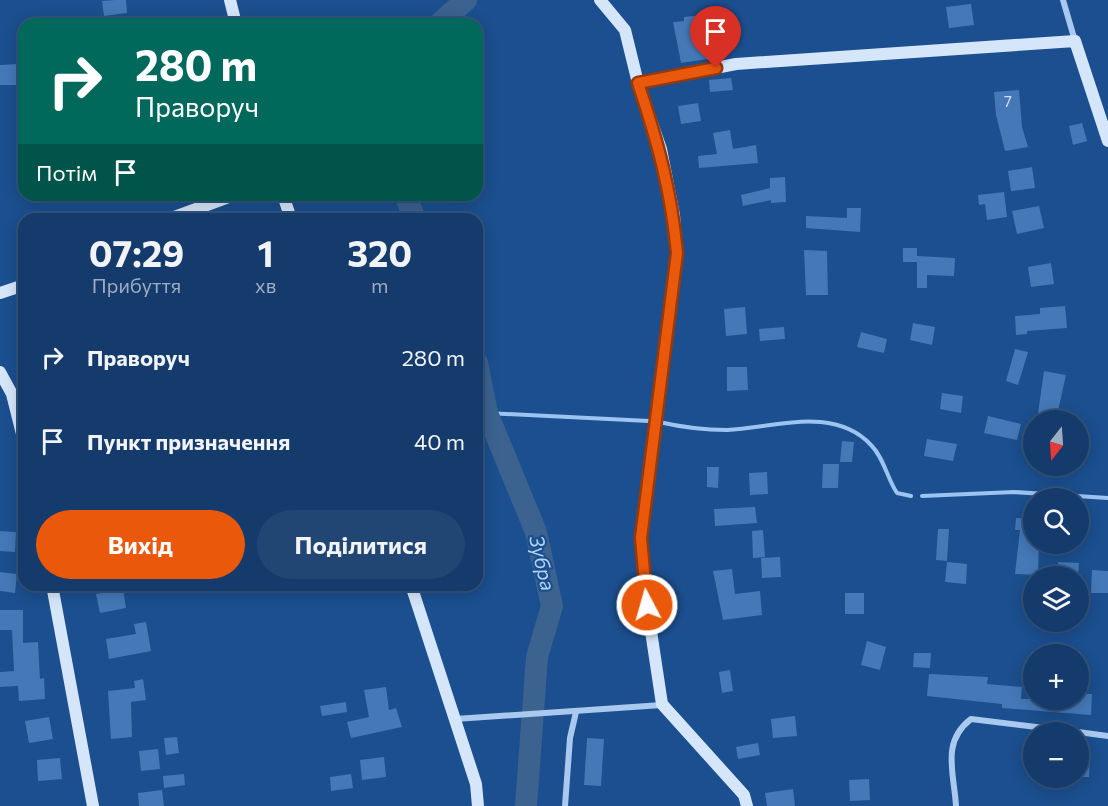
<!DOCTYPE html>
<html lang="uk">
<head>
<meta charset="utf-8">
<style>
  :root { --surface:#143b6b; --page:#214673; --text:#f1f3f6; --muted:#9dadc1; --line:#33557e; --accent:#ea580c }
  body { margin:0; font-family:Commissioner,sans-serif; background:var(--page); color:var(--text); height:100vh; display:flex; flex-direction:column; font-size:22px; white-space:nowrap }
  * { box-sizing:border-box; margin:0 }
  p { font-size:20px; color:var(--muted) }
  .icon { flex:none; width:33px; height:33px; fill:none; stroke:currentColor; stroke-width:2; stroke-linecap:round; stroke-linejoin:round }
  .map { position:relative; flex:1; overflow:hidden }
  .side { position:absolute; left:18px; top:213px; width:465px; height:378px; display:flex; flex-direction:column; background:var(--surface); border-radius:18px; box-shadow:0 3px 15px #0003,0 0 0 2px var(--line) }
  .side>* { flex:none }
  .top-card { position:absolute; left:18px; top:18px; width:465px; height:183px; border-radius:18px; box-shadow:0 3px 15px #0003,0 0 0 2px var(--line); background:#00695c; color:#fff; overflow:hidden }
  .needle { width:39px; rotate:197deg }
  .tools { position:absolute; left:1023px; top:410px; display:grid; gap:12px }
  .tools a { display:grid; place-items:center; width:66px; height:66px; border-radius:50%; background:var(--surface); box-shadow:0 3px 15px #0003,0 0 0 2px var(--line); font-size:30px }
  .pin { position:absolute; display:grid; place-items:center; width:51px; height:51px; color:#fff; margin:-62px -26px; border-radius:50% 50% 50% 0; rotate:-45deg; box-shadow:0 0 6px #0007 }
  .pin .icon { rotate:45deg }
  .me { position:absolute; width:66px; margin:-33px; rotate:354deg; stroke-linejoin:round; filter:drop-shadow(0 0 4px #0008) }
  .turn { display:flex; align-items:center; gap:21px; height:126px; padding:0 18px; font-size:27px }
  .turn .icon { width:78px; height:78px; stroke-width:2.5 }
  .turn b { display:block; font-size:42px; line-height:51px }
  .then { display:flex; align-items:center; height:57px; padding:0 18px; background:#0003; gap:12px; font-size:22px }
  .eta { display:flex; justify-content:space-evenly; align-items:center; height:102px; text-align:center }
  .eta b { font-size:36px; font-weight:700; line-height:42px }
  .cta { display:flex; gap:12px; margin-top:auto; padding:12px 18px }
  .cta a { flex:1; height:69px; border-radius:36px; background:var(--accent); color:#fff; font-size:24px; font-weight:700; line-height:69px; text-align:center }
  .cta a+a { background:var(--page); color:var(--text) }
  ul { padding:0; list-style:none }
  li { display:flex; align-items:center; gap:18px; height:84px; padding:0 18px }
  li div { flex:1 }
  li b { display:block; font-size:22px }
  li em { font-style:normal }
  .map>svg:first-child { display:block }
</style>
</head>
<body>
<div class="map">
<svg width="1108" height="806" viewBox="0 0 1108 806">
  <rect width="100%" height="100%" fill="#1b4f8f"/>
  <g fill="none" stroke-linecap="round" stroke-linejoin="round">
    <g stroke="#9cc4f0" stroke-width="4">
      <path d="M487,413L649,421"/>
      <path d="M659,422C681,427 704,430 727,430C774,428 833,405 871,445C884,458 887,478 897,493L911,496"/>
      <path d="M922,496L1014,492L1108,498"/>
    </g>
    <g stroke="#3c6290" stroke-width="22">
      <path d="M439,24L466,0"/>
      <path d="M405,195L415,219"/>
      <path d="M477,363L487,413L536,532L552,606L537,657L526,806"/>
    </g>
  </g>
  <g fill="#4478b7">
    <path d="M115,0H126L127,13L104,16L102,1Z"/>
    <path d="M971,4L974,25L949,28L946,7Z"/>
    <path d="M721,13L722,26L704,28L708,59L681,63L673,22L684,21V17Z"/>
    <path d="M19,64V85H0V65Z"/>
    <path d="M731,78L733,90L710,92L709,80Z"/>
    <path d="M1019,90L1022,127L1028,147L1005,151L996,115L994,92Z"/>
    <path d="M698,103L701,121L681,124L678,106Z"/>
    <path d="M1082,123L1087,141L1073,145L1069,126Z"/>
    <path d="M730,130L733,149L756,145L758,163L699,168L698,156L717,154L713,133Z"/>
    <path d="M1032,167L1035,188L1011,191L1008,171Z"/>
    <path d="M785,177L786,202L771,203V200L743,206L741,195L770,188V178Z"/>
    <path d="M1004,192L1007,217L987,220L985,204L979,205L978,195Z"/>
    <path d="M1039,206L1044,228L1017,234L1012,211Z"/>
    <path d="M847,208H861L860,232L806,228V216L847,218Z"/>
    <rect x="903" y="248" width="14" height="14"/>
    <path d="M804,250L827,251L828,295H806Z"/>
    <path d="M917,256L955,258L954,276L927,275V288H917Z"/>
    <path d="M1051,263L1054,284L1031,287L1028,267Z"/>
    <path d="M1065,306L1067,328L1027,331V334L1016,335L1015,316L1040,314V308Z"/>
    <path d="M745,307L747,334L726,336L724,309Z"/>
    <path d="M913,323L935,327L932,345L910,340Z"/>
    <path d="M784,327L785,339L760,341L759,329Z"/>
    <path d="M861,332L887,339L884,353L857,347Z"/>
    <path d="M1015,349L1028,352L1018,385L1006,381Z"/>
    <path d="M727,367H747L748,390L727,391Z"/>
    <path d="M1044,371L1066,375L1056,420H1037Z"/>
    <path d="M942,393L963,396L961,413L940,409Z"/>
    <path d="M988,416L1021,424L1017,440L984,433Z"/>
    <path d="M927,439L957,444L953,461L924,456Z"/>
    <path d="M842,441L854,442L852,462H840Z"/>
    <path d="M823,464H839L838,488H822Z"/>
    <path d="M707,467H719L718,488L707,487Z"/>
    <path d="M767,472L768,494L750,495L749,473Z"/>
    <path d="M755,507L757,523L715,526L714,509Z"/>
    <path d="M1016,518L1034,519V543H1039L1038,575L1015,574L1020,530H1015Z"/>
    <path d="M938,529H949L947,561L936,560Z"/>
    <path d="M763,530L765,557L753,558L752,531Z"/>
    <path d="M0,531L16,532L15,552L0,551Z"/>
    <path d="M780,557L781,577L762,578L761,558Z"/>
    <path d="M947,562L967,564L966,584L945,582Z"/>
    <path d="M1058,562L1079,563L1078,576H1058Z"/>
    <path d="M732,569L735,594L760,591L762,615L723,620L713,571Z"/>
    <path d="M1092,570L1108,571V593H1091Z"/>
    <path d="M0,572L17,574L15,593L0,591Z"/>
    <path d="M123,589L126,608L100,613L96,594Z"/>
    <rect x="845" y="593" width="19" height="21"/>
    <path d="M0,610H23V643L38,642L40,679L44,678L45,699L19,701L18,686L0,687V672L14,671L12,630H0Z"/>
    <path d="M146,622L151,651L109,659L106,639L136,634L134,624Z"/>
    <path d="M867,641L886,647L880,670L861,665Z"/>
    <path d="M914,653H931L930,668L913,667Z"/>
    <path d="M730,670L733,691L722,693L719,672Z"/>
    <path d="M929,674L988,677L987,684L1022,687L1021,699H1078V694H1092L1091,715L1002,708V704L927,696Z"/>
    <path d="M143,679L146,700L131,702L132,737L111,739L108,691L135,688L134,681Z"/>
    <path d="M386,687L389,710L396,708L402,727L351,738L347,722L369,717L364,690Z"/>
    <path d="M346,702L347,712L322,716L320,706Z"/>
    <path d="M795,716L797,736L773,738L771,719Z"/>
    <path d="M49,717L53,739L29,743L25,721Z"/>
    <path d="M177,737L179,753L166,755L164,738Z"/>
    <path d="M587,738L604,739L601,786L584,785Z"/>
    <path d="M758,743L760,755L738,759L736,747Z"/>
    <path d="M158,749L160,769L141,771L139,751Z"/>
    <path d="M1078,755H1090L1089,777H1078Z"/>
    <path d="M384,757L386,777L362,780L360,760Z"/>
    <path d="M60,758L62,779L38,781L37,760Z"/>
    <path d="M184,774L185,785L164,788L163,776Z"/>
    <path d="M351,774L353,788L331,791L330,777Z"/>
    <path d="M869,779L870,800L850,801L849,780Z"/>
    <path d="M793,789L795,806H767L765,793Z"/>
    <path d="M162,790L164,806H139L138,793Z"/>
  </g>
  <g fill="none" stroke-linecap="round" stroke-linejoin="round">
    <g stroke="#a9c9ee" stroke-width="6">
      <path d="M1063,0L1075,41"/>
      <path d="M455,719L662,705"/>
      <path d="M1078,732L1108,736"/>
      <path d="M565,806L570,738L576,712"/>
      <path d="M956,806C954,772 941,742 971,719L1077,732"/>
    </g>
    <g stroke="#d6e6fa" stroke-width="12">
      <path d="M230,0L236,24"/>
      <path d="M600,0L625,30L638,83L661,149L674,215L677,253L641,539L644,585L662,704L744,795L747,806"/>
      <path d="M638,83L736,64L1075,41L1108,141"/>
      <path d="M283,195L291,219"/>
      <path d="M169,219L234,195"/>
      <path d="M0,293L24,285"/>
      <path d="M0,372L12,394L24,442"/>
      <path d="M52,585L93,806"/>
      <path d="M411,585L476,784L478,806"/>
    </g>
  </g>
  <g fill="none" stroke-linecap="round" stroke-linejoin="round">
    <defs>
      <path id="route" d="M647,605L641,538L677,253C671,190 658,143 638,83L716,68"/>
    </defs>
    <use href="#route" stroke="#983908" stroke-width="15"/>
    <use href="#route" stroke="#ea580c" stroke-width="10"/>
  </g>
  <g text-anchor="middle" stroke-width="4.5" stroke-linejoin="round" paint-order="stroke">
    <g font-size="15" fill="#d0dded">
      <text x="1008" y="107">7</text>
    </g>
    <g font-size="20" font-style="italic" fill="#b5d3f5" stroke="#1b4f8f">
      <text transform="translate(542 563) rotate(77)" y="7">Зубра</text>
    </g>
  </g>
</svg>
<div class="tools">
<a><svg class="needle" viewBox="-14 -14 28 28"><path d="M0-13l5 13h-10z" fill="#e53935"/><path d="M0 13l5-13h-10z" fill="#9dadc1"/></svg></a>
<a><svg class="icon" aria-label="search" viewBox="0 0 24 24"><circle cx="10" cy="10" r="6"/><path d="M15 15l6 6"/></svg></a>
<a><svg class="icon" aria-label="layers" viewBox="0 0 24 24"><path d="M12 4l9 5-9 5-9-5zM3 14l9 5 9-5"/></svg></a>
<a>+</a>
<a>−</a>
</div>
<div class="pin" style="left:716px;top:68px;background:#d93025"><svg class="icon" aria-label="arrive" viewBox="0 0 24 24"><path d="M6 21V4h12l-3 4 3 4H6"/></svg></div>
<svg class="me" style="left:647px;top:605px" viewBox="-20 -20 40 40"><circle r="17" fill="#ea580c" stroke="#fff" stroke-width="3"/><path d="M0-11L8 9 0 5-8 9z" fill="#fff"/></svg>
<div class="top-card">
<div class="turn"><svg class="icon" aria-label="right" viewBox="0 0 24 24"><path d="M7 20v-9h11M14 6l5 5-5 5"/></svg><div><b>280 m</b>Праворуч</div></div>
<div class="then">Потім<svg class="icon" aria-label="arrive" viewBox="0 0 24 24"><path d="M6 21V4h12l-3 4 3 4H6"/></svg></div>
</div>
<section class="side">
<div class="eta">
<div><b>07:29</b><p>Прибуття</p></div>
<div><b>1</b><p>хв</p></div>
<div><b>320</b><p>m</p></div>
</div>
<ul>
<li><svg class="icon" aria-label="right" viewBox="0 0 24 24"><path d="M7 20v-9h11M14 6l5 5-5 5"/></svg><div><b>Праворуч</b></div><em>280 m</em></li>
<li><svg class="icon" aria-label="arrive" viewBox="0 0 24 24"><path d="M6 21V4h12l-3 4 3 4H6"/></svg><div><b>Пункт призначення</b></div><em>40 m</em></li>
</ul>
<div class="cta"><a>Вихід</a><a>Поділитися</a></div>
</section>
</div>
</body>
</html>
